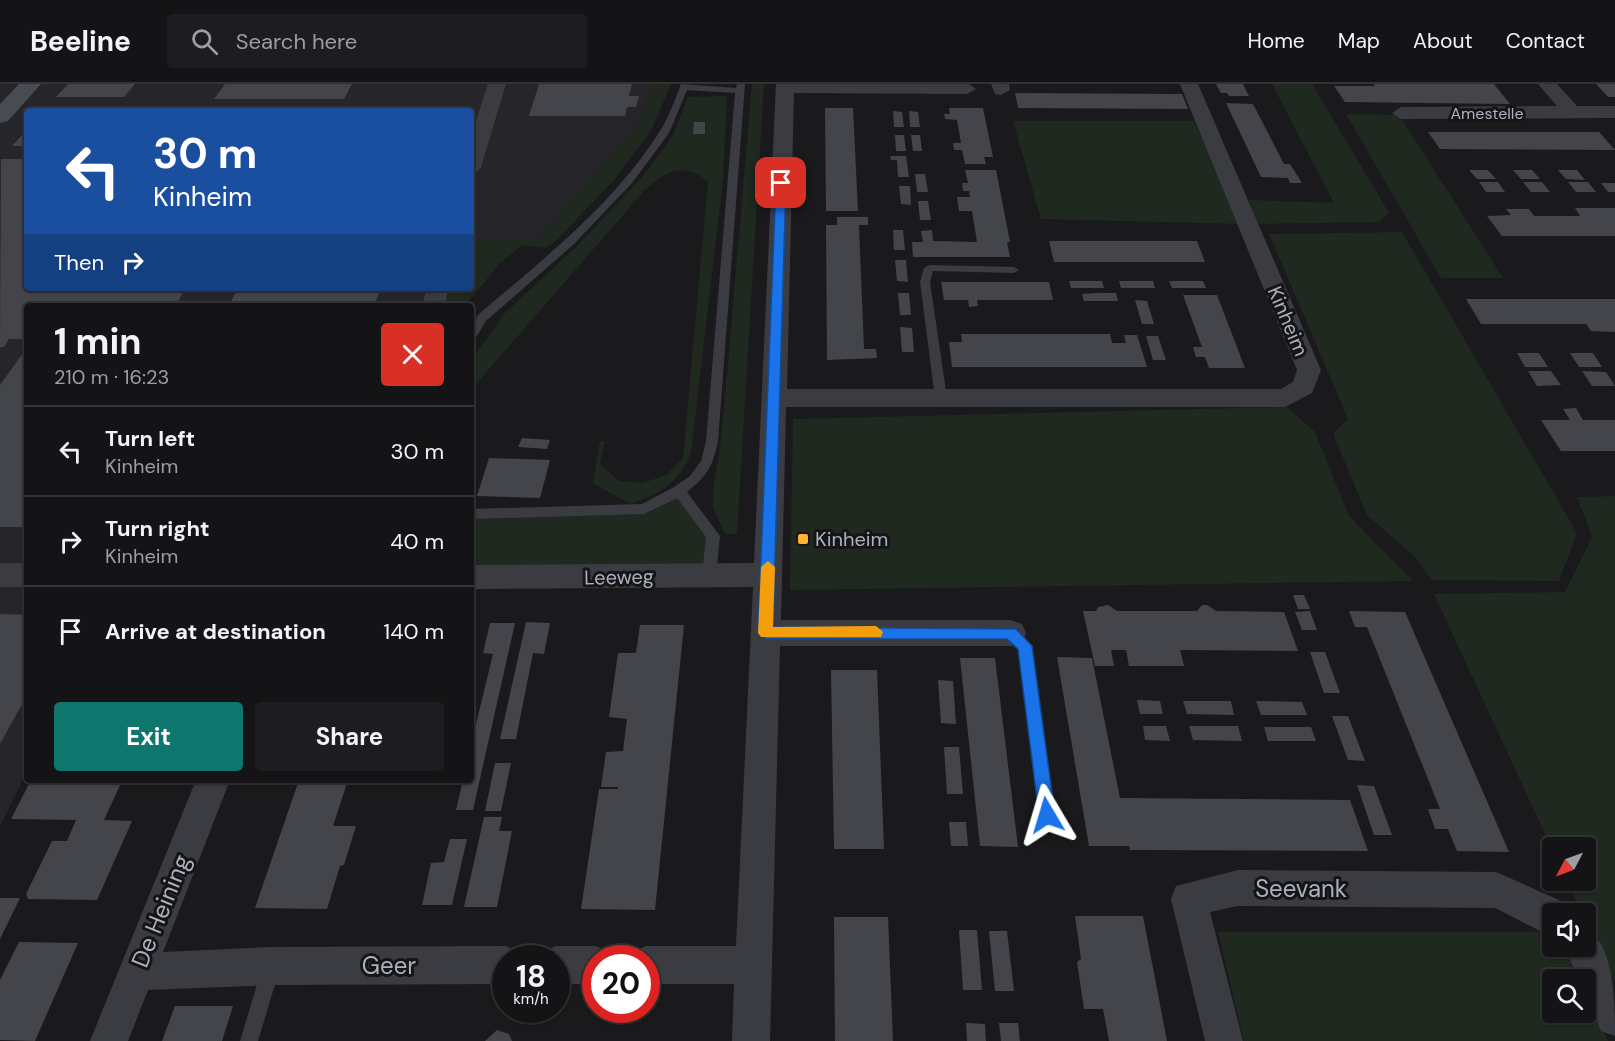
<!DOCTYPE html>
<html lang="en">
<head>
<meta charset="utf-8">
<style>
  :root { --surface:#141416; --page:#1d1d1f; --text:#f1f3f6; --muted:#9d9ea1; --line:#333335; --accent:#0f766e }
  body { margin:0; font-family:"DM Sans",sans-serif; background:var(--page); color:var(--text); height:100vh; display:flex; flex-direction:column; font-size:22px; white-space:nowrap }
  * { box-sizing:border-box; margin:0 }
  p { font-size:20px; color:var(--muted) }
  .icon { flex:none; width:33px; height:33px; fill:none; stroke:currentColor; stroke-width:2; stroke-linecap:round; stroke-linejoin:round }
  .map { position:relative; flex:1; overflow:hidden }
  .details { position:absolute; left:24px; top:219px; width:450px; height:480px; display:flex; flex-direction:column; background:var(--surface); border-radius:6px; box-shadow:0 2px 4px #0004,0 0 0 2px var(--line) }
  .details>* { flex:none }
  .top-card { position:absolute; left:24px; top:24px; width:450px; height:183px; border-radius:6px; box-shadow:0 2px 4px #0004,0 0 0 2px var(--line); background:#1a4fa0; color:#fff; overflow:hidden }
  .needle { width:39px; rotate:229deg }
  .tools { position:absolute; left:1542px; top:753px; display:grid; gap:12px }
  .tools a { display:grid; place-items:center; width:54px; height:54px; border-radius:6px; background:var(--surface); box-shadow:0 2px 4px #0004,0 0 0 2px var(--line); font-size:30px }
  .speed { position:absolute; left:492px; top:861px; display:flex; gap:12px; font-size:30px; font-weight:700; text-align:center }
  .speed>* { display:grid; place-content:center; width:78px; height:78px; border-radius:50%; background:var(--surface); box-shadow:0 2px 4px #0004,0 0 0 2px var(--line); line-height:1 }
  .speed small { font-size:15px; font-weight:400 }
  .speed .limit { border:9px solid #d22; background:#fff; color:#111 }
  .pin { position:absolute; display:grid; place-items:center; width:51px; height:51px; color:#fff; margin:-26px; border-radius:12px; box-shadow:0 3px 9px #0006 }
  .me { position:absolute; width:66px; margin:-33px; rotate:353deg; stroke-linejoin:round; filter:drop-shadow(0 0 4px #0008) }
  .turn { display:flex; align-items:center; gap:21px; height:126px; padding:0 30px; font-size:27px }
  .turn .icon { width:78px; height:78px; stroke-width:2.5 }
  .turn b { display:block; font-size:42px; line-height:51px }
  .then { display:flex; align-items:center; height:57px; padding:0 30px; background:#0003; gap:12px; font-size:22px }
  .round { display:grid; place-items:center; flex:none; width:63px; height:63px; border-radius:6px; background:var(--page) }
  .overview { display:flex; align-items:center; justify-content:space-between; height:102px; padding:0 30px }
  h1 { font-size:36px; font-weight:700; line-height:45px }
  .button { display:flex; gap:12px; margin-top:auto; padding:12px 30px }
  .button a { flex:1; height:69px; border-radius:6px; background:var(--accent); color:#fff; font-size:24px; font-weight:700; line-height:69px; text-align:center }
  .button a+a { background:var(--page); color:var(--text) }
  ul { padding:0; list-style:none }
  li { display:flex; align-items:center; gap:18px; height:90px; padding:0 30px; border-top:2px solid var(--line) }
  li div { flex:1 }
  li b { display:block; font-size:22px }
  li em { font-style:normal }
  header { display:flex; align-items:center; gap:36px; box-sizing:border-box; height:84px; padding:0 30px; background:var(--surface); border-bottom:2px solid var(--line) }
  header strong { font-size:28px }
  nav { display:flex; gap:33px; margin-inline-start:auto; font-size:21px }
  .search { width:420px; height:54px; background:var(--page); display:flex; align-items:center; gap:15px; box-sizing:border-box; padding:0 21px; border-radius:6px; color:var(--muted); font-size:22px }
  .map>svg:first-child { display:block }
</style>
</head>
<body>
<header>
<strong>Beeline</strong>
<div class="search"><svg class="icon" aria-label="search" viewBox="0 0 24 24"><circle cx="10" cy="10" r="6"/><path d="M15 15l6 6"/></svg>Search here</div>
<nav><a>Home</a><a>Map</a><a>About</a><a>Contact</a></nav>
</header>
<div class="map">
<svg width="1615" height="957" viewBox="0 0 1615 957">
  <rect width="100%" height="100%" fill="#1a1a1d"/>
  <path fill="#26262a" d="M0,0H653L635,43L537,155H471V27H27V204H452L446,222H27V687L0,742Z"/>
  <g fill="#1f2920">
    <path d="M653,0H671L651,47L613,97L558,155L546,164L522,161L499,180L465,222H446L452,204H471V155H537L635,43Z"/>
    <path d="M752,0H764L737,450H725L713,423V404L720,365L726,303Z"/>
    <path d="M1272,0H1312L1389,129L1379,138L1257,140L1249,116L1334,119Z"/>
    <path d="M727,12L723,96L691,369C679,399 660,410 630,420L593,399L600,357H605L600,380L619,397L643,399L666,391L683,374L708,97C680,77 666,87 643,108L471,306V277L504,230L576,163L643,92L672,53L688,13Z"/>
    <path d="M1346,30L1399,31L1503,194H1441Z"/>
    <path d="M1013,37H1194L1241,140L1041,135Z"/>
    <path d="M1402,148L1577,449L1559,497L1431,496L1417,475L1367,431L1333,350L1348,335L1269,150Z"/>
    <path d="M1287,323L1315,348L1349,432L1413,497L790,506L793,335Z"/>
    <path d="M679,407L712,452L710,480L477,484L471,474V430L626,427Z"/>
    <path d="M1615,412V899L1586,836V830L1582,829L1567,797L1586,796V764L1552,765L1434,510L1565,508L1592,453L1577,413Z"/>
    <path d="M1218,848H1552V862L1566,863L1580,895L1552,896V928H1586V907L1608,957H1244Z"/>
  </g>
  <g fill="#44454a">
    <path d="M68,0H135L124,13H56Z"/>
    <path d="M225,0H352L344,15H214Z"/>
    <path d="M539,0H632L629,12H639L636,23H627L625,32H529Z"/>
    <path d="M1216,0H1243L1249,12H1229L1227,9H1221Z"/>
    <path d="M1374,0H1494L1510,20L1345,18L1334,2H1375Z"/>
    <path d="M1596,0H1615V13H1608Z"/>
    <path d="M1015,9L1182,10L1188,25L1018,24Z"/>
    <path d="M1226,19L1253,20L1284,80H1290L1302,99H1290L1288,94L1261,93Z"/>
    <path d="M825,24H853L858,127H826Z"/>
    <path d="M949,24H983L993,73H984L986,80H965L962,66H954L953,59H961L957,36L945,35L944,30H950Z"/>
    <path d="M893,27L902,28L904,43H894Z"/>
    <path d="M909,27L918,28L920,43H910Z"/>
    <path d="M694,38H705V50H693Z"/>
    <path d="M27,46V62H12Z"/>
    <path d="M1428,48H1599L1615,66L1440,65Z"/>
    <path d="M895,51H904L906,67H896Z"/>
    <path d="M911,51H920L922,67H913Z"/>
    <path d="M890,72H906L909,93H898L897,76H891Z"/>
    <path d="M1,75H27V204H186L175,222H27V255H9L4,263H0Z"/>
    <path d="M965,86H996L1010,158H1007L1010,173H913L912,158H923L921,147L932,146L933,157L977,158L972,127H959L957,113H970L969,107H963L962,99H968Z"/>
    <path d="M1469,86H1488L1496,95H1477Z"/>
    <path d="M1513,86H1532L1540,95H1521Z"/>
    <path d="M1558,86H1577L1585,96L1566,95Z"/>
    <path d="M915,90H925L928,108H917Z"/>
    <path d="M1479,98H1498L1505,108H1486Z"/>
    <path d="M1523,98H1542L1550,108H1531Z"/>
    <path d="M1568,98H1588L1596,108H1576Z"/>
    <path d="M1601,99H1615V108H1608Z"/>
    <path d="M899,102H910L911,121L901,120Z"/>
    <path d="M918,117H928L931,136H920Z"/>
    <path d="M1575,124H1615V152H1502L1487,132L1511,131L1506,125H1529L1534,132H1580Z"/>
    <path d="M837,133H868V141H859L864,265H876L877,274L827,276L826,141H837Z"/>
    <path d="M893,146H903L905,166H894Z"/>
    <path d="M1049,157H1197L1205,178H1054Z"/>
    <path d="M895,176H906L908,198L897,197Z"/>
    <path d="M1069,197H1102L1104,204H1071Z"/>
    <path d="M1119,197H1153L1155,204H1121Z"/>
    <path d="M1169,197H1203L1206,204H1172Z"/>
    <path d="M941,198H1049L1053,216H977L978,222L969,223L968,216H944Z"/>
    <path d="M238,204H381L375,219H230Z"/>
    <path d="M898,209H909L911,231H900Z"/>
    <path d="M1098,209H1116L1118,217H1084L1082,210Z"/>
    <path d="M1183,211H1217L1245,284H1209L1205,273H1196L1193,263H1202Z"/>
    <path d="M1466,215H1615V248L1591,247L1586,240H1481Z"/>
    <path d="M1135,216L1147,217L1154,240H1142Z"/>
    <path d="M900,243L912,244L914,268H902Z"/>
    <path d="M961,250H1110L1112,259H1126L1124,251H1137L1147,283H952L949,258H962Z"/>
    <path d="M1146,252H1158L1166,276H1153Z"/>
    <path d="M23,269H27V443H0V301Z"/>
    <path d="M1517,269H1539L1548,283H1525Z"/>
    <path d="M1570,269H1593L1602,283H1579Z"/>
    <path d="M1528,287H1551L1561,301L1537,302Z"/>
    <path d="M1582,287L1606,288L1615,302H1592Z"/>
    <path d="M1576,324L1583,336H1615V367H1561L1541,336H1570L1563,325Z"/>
    <path d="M522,354L550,356L547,365L518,363Z"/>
    <path d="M489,374L550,376L540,414L477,412Z"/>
    <path d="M1293,511H1304L1310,525H1298Z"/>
    <path d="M1108,521L1117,527H1197L1202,521H1207L1216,527L1284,528L1298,567L1180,566L1184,582H1129L1126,566H1111L1114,582H1095L1083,527H1096L1098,523Z"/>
    <path d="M1310,527L1317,546H1302L1295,528Z"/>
    <path d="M1349,527L1405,528L1509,768L1457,767L1448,745H1435L1428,725H1440L1367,543H1355Z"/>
    <path d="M0,530L27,531V611L0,660Z"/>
    <path d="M526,538L550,539L544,570L533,569L516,655H500Z"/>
    <path d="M490,539H515L473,726H456L463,696H471V661L493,570L483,569Z"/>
    <path d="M640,541H684L655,826L581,825L599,705H618V703H601L606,668L623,667L627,635L609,633L618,569H636Z"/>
    <path d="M1310,568H1325L1340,609H1324Z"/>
    <path d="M1057,573L1092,574L1120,714L1350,716L1368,767L1130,766L1129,762H1089Z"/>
    <path d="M960,574H995L1018,763L980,762Z"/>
    <path d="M831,586H877L884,765H834Z"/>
    <path d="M938,596L953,597L956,640L941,639Z"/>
    <path d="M1137,616L1160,617L1163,630H1140Z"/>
    <path d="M1183,617H1231L1234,631L1187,630Z"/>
    <path d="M1256,617L1302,618L1307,631H1261Z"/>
    <path d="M1332,632H1348L1365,677L1348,676Z"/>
    <path d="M1143,642H1166L1170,657L1145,656Z"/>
    <path d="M1189,642H1238L1242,657L1193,656Z"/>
    <path d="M1264,643H1311L1316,657H1268Z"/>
    <path d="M944,663H959L963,710H947Z"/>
    <path d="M495,679H511L501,727H485Z"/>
    <path d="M95,696H150L148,700L121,699L104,736L132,737L97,816L28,815L26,810L52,757H67L76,736L11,735L30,698H94Z"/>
    <path d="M299,696H348L333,742H356L344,781L340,782L327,825L255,824Z"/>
    <path d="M1357,701L1374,702L1392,751H1374Z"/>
    <path d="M484,733H502L499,747H512L497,823H464Z"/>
    <path d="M949,738H966L968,762H951Z"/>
    <path d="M450,755H467L452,821H422L431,779L444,778Z"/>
    <path d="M0,814H20L0,855Z"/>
    <path d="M1075,832H1143L1167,957H1109L1103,925H1084L1077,878L1081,875Z"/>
    <path d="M834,833H888L893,957H835Z"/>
    <path d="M959,846H977L982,906H963Z"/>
    <path d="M989,847H1007L1014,907H995Z"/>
    <path d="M19,858L78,859L35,957L0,956V896Z"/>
    <path d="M175,922H233L222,957H162Z"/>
    <path d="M966,939L985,940L986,957H967Z"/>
    <path d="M999,939H1018L1020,957H1001Z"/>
    <path d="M497,946L509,950L512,957H485Z"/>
  </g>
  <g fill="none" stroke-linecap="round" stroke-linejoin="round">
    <g fill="#3b3c42" fill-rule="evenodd">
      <path d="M681,0L736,4L737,0H745L718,357C713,382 707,392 687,408L720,452L716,492L714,496H704L702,492L706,453L677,414L644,430L471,435V425L642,420L674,403L690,392L701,377L706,357L735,9L687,6L669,49L632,99L574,160L486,237L475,255L471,256V243L478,231C542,176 612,122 658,50C668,36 675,16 681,0Z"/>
      <path d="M929,181L1014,183L1019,186L1014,189L933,187L930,198L947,314L941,318L935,314L920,198L924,184Z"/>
      <path d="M1011,543L1016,545L1032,562L1055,731L1053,737L1047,739L1041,737L1039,731L1018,565L1004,549L1006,545Z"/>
      <path d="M271,875L277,878L280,884L258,957H240L262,884L265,878Z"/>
    </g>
    <g fill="#3b3c42" fill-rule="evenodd">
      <path d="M488,0H506L481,83L478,87L471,89V52Z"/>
      <path d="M776,0H969L976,5L967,10L794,9L787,305H1281L1293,298L1297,286L1180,0H1198L1321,286L1312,309L1285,323H786L781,536H1011L1022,540L1026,549L1022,558L1011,562H780L770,957H732L734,900H646V874H630L633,868L646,862H736L753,503L471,505V481L754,479Z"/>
      <path d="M991,0H1009L1010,6L1001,11L995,10Z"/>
      <path d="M1538,0H1557L1577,22H1615V34L1401,35L1392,29L1401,23L1557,22Z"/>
      <path d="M427,204H449L444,222H422Z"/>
      <rect x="0" y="479" width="27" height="24"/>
      <path d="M196,696H230L163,868L272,863L506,862L519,868L522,874H506V900L272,901L148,906L128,957H90Z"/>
      <path d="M1238,786L1496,788L1559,816L1568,830H1552V853L1495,824L1238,822L1210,828L1243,957H1205L1171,815L1176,802Z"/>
      <path d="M1586,845C1615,860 1615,920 1615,952L1601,947L1586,909V896H1580L1563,862H1586Z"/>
      <path d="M556,862H596L609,868L612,874H596V900H556V874H540L543,868Z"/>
    </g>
    <path fill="#484b52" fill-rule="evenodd" d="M19,0H41L8,37L0,39V20Z"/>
  </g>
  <path fill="#1a73e8" stroke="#114b97" stroke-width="1.5" d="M781,96L786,99L773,543L1016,545L1032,562L1055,731L1053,737L1047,739L1041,737L1039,731L1018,565L1007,555H766L758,549L776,99Z"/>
  <path fill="#f59e0b" d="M768,477L775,483L773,543L876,542L883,548L881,553H761L758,549L761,483Z"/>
  <rect fill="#ffb330" stroke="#151518" stroke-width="2" x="797" y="449" width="12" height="12" rx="3"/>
  <g text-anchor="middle" stroke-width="6" stroke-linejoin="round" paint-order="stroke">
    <g font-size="16" fill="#abb1bd" stroke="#151518">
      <text x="1487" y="35">Amestelle</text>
    </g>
    <g font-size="20" fill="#abb1bd" stroke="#151518">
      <text transform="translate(1288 237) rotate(67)" y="7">Kinheim</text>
      <text transform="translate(619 493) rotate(-1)" y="7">Leeweg</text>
    </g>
    <g font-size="20" fill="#abb1bd" stroke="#151518" text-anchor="start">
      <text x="815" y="462">Kinheim</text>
    </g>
    <g font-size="24" fill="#abb1bd" stroke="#151518">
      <text x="1301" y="813">Seevank</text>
      <text transform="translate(161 827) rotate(-68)" y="8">De Heining</text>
      <text x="389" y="890">Geer</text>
    </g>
  </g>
</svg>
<div class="tools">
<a><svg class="needle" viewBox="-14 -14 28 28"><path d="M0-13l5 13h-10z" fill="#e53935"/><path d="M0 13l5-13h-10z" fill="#9d9ea1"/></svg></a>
<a><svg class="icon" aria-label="sound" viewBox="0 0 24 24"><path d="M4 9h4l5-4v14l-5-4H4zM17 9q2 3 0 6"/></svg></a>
<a><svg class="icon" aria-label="search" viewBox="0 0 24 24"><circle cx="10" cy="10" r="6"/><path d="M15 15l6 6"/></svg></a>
</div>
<div class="speed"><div>18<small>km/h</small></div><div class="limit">20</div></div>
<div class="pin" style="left:781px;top:99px;background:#d93025"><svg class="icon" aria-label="arrive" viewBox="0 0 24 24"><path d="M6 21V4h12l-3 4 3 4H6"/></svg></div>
<svg class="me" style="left:1047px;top:731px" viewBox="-20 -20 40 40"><path d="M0-17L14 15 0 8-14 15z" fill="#1a73e8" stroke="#fff" stroke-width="4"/></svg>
<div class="top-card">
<div class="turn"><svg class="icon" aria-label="left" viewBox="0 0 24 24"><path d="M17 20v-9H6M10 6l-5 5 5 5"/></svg><div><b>30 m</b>Kinheim</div></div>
<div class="then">Then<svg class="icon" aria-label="right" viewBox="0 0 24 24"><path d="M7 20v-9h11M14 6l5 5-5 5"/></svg></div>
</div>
<section class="details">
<div class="overview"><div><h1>1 min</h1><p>210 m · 16:23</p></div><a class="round" style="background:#d93025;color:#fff"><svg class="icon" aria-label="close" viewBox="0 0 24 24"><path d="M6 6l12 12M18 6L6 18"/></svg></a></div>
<ul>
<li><svg class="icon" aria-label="left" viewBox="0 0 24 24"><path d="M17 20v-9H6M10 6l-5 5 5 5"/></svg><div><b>Turn left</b><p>Kinheim</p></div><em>30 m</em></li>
<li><svg class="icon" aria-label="right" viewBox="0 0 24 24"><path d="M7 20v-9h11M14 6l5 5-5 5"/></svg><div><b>Turn right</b><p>Kinheim</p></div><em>40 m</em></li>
<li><svg class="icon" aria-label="arrive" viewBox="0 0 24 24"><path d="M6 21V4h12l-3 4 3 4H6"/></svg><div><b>Arrive at destination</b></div><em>140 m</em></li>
</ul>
<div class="button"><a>Exit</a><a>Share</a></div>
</section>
</div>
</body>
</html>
